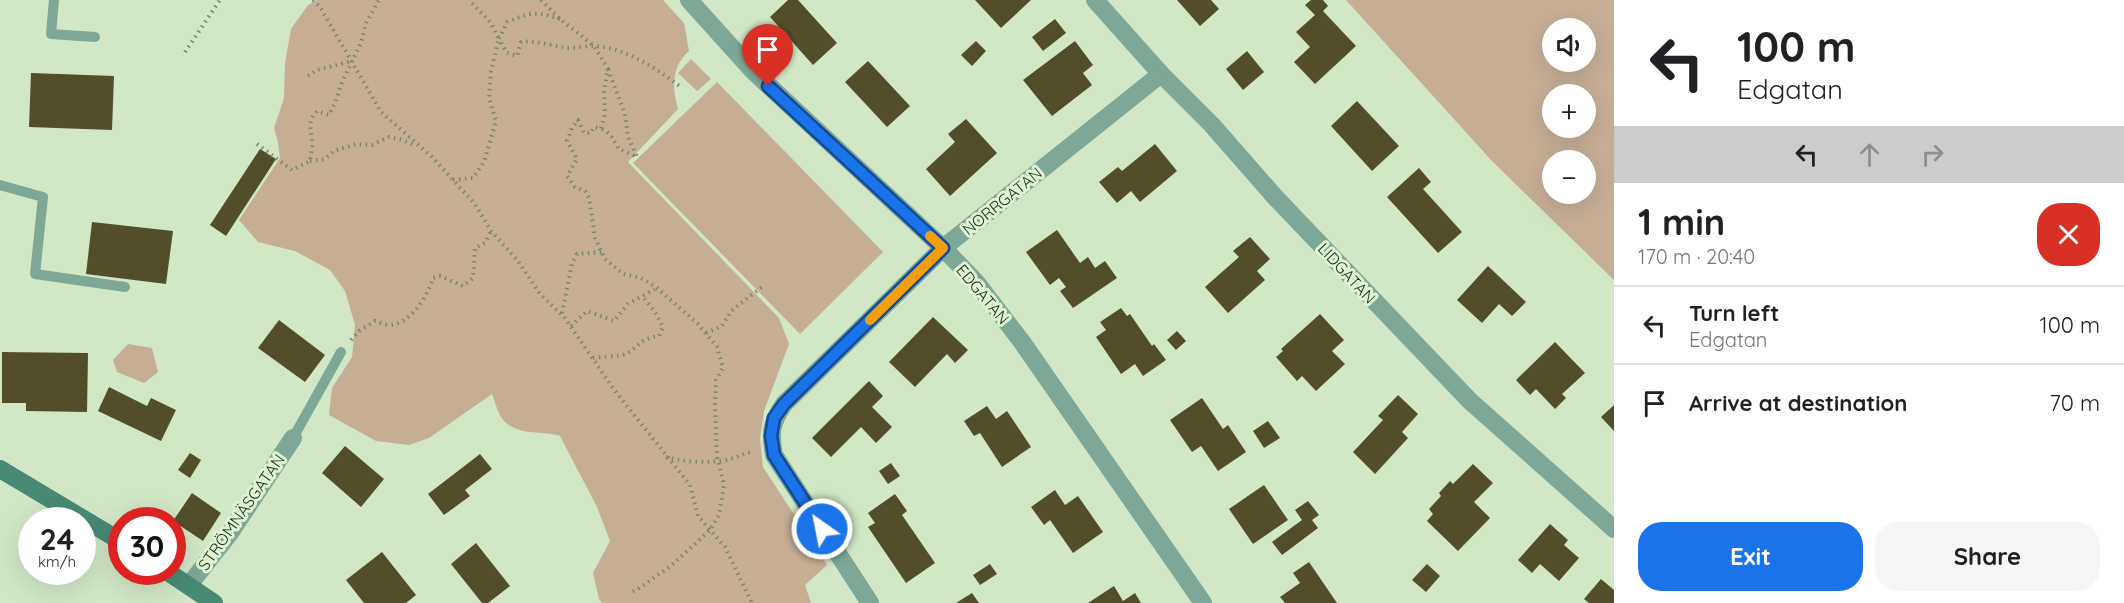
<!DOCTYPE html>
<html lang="en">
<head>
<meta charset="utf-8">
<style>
  :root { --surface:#fff; --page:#f6f6f6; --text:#202124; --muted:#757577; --line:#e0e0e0; --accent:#1a73e8 }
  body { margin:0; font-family:Quicksand,sans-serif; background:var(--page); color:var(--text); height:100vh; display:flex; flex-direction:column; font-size:22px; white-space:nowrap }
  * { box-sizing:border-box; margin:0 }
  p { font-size:20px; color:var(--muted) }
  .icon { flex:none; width:33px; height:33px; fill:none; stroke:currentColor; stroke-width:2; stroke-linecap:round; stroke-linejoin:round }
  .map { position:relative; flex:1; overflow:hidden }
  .side { display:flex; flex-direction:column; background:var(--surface); width:510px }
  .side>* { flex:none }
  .top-card { background:#fff; color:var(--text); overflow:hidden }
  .buttons { position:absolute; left:1542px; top:18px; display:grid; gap:12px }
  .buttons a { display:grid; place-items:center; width:54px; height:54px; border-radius:50%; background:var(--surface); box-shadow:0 6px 24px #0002; font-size:30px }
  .speed { position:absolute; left:18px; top:507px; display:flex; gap:12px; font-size:30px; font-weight:700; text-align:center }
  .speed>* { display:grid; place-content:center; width:78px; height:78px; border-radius:50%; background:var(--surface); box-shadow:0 6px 24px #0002; line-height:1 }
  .speed small { font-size:15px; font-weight:400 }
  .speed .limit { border:9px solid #d22; background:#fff; color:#111 }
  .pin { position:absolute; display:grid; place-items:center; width:51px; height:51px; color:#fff; margin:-62px -26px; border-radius:50% 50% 50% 0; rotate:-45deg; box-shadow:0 0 6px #0007 }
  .pin .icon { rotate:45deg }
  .me { position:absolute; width:66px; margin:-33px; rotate:327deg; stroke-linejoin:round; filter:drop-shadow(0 0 4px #0008) }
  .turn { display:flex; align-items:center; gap:21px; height:126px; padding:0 24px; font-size:27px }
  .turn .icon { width:78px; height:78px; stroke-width:2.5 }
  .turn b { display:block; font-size:42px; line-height:51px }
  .lanes { display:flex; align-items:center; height:57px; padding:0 24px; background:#0003; justify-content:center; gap:30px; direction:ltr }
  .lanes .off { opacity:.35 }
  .round { display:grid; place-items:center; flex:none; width:63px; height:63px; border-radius:24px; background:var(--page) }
  .summary { display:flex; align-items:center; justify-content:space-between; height:102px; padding:0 24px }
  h1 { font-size:36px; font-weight:700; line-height:45px }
  .action { display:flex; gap:12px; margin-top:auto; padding:12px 24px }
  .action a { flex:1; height:69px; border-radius:24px; background:var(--accent); color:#fff; font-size:24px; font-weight:700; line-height:69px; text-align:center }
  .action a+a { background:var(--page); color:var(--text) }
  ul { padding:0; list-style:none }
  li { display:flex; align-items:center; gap:18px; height:78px; padding:0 24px; border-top:2px solid var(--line) }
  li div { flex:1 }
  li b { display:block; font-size:22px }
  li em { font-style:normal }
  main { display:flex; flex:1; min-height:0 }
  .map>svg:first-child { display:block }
</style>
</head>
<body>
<main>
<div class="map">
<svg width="1614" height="603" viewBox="0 0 1614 603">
  <rect width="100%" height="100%" fill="#d1e7c6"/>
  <g fill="#c6ae95" fill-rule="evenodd">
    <path d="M317,0H663L684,23L689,51C671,67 672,88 678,109L628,162L779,318L789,344L764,411L760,439L763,467L827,565L805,585L811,603H602L599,599L593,573L610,541L597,507L560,436C540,430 514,437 501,417C497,411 495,401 492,394L429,438L409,445L376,441L329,415L332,388L352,357L355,325L345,291L330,270L295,251L258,242L239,220L280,158L278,142L274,128L284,98L285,63L291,29L308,5Z"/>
    <path d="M1346,0H1614V280L1492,161ZM1552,28H1586V62H1552ZM1552,94H1586V128H1552ZM1586,160V194H1552V160Z"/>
    <path d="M691,59L711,79L697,91L678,73Z"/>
    <path d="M717,82L883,252L800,334L633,163Z"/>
    <path d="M128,344L152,348L158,372L144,383L117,372L113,360Z"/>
  </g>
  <g fill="#534e2a">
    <path d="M788,0H798L837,43L813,65L770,17Z"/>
    <path d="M975,0H1031L1001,28Z"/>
    <path d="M1177,0H1211L1219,9L1200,26Z"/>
    <path d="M1311,0H1323L1328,6L1323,11L1356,46L1315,84L1294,62L1310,47L1296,32L1315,15L1305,5Z"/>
    <path d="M1055,19L1066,33L1043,51L1032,37Z"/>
    <path d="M976,41L986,51L972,66L961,55Z"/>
    <path d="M1075,41L1093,65L1083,73L1092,85L1052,116L1023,80Z"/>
    <path d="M1247,51L1264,72L1243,90L1226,69Z"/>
    <path d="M868,61L910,106L887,127L845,82Z"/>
    <path d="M31,73L114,76L112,130L29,127Z"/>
    <path d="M1357,101L1399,146L1372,171L1331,126Z"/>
    <path d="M966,119L997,153L950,196L926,169L955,142L948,134Z"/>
    <path d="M1155,144L1177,171L1140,202L1131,191L1117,203L1099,182L1118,167L1122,171Z"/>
    <path d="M260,149L276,159L226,236L210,225Z"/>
    <path d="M1419,168L1431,182L1423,189L1462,232L1438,253L1387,197Z"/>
    <path d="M92,222L173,231L166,284L86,274Z"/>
    <path d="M1057,230L1080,263L1088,257L1095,268L1105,261L1117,278L1073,308L1060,291L1066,287L1059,278L1050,285L1026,252Z"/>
    <path d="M1250,237L1270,259L1257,271L1265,280L1228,313L1205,287L1239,257L1233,251Z"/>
    <path d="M1488,266L1526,302L1512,316L1499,304L1482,323L1457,300Z"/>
    <path d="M1121,308L1127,316L1130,314L1152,346L1154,344L1166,360L1143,376L1135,364L1121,374L1096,337L1106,330L1100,322Z"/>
    <path d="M1320,314L1344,340L1332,351L1345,364L1316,391L1302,376L1297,381L1276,357L1283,351L1281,349Z"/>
    <path d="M933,317L968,350L955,363L947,354L915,387L889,362Z"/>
    <path d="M279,320L325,355L305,382L258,348Z"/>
    <path d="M1177,331L1186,341L1176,350L1167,340Z"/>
    <path d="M1555,342L1585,373L1562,394L1566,398L1555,409L1536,389L1530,395L1516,380Z"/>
    <path d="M2,352L88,353L87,412L26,411V403H2Z"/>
    <path d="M869,381L883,396L872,407L892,427L876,443L861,427L831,457L812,438Z"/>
    <path d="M109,387L147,406L151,398L176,410L161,441L98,411Z"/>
    <path d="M1398,395L1418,414L1402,432L1408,438L1375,474L1353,452L1383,420L1378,416Z"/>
    <path d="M1202,398L1223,429L1228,425L1246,452L1218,471L1201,446L1192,452L1170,420Z"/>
    <path d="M1614,405V431L1601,417Z"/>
    <path d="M987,406L996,419L1007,411L1031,447L1002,467L980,433L974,436L964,421Z"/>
    <path d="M1268,421L1280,438L1264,448L1253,431Z"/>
    <path d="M345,446L384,479L361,507L322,473Z"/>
    <path d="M190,453L201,460L190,478L178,470Z"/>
    <path d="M480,454L492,469L465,490L470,496L444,515L428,494Z"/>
    <path d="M891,463L900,476L888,484L879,471Z"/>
    <path d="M1473,464L1493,483L1474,502L1490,518L1458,551L1427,521L1433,514L1429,509L1441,496L1439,493L1450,481L1453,484Z"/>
    <path d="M1264,485L1288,520L1253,544L1229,509Z"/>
    <path d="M1055,490L1065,505L1078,496L1103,532L1073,553L1050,520L1044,525L1031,507Z"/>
    <path d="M192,493L221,513L203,541L173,521Z"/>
    <path d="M895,494L907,511L902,515L935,563L906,583L868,527L875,523L868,513Z"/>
    <path d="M1308,501L1319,515L1312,520L1318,528L1282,555L1272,542L1302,520L1295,510Z"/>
    <path d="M1550,524L1568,540L1564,545L1579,558L1559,581L1540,564L1532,573L1518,560Z"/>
    <path d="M476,543L510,586L488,603H482L451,564Z"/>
    <path d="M382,552L416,595L406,603H364L346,580Z"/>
    <path d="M1309,562L1337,603H1285L1280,597L1300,583L1293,573Z"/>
    <path d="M990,564L997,574L980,585L973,575Z"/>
    <path d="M1427,564L1440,576L1426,592L1412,580Z"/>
    <path d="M1601,579L1614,590V603H1589L1584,599Z"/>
    <path d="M1114,586L1123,601L1135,593L1141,603H1088Z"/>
    <path d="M972,593L979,603H956Z"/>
  </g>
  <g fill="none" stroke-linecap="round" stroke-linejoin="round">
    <g stroke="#77866f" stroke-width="4" stroke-dasharray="1.5 4.5" stroke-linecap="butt">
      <path d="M313,0L320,7L381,112L432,157L475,204L491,231L518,261L540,294L564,317L615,391L690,485L698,516L725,547L752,603"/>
      <path d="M541,0L560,19L594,46L608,69L604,91L605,114L601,129L594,127L591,133H584L578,120L572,128L567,141L577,159L567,176L575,187L585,191L589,198L595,238L605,259L623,274L641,278L657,288L698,324L717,347L723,368L716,380L715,407L717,457L724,485L719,515L710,530L672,565L638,589L629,593"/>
      <path d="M560,19C535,11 532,12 507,22L499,39L507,53L517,56L521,42C536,40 552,46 567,48C576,48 586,46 595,46C628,49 656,68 682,88"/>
      <path d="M185,52L220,0"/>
      <path d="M308,76L317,70L352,61"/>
      <path d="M602,129L610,134L619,149L637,157L628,137L625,114L608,69"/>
      <path d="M257,144L292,170L310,161C311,154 313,146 312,140C310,127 308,121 317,111L329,115L335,103L342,82L361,43L366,23L379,0"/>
      <path d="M310,161L325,159L334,151L356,144L372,145L389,137L402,140L416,146"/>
      <path d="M453,180L473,178L484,162L496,121L489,98L491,71L499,39L491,23L469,0"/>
      <path d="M562,313L572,264L577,254L602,252"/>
      <path d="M571,326L587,311L614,321L628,304L657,288"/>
      <path d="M706,333L722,326L731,311L763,286"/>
      <path d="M351,340L359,331L375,321C379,322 384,325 389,325C411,324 427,297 433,278L440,276L463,286L473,278L475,248L485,243L491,231"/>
      <path d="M593,358C600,357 622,356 626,354C640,346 639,339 659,336L663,327L655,312L643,297"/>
      <path d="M666,457C683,462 713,464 730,459C738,457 744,453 753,452"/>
    </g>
    <g stroke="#7da796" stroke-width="10">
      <path d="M54,0L51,34L95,37"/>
      <path d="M0,185L43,197L35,274L125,287"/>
      <path d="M293,438L341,352"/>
    </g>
    <g stroke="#7da796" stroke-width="18">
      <path d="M689,0L753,71L943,248L976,282L1022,342L1203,603"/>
      <path d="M1095,0L1161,74L1212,125L1275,197L1470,401L1614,529"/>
      <path d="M189,585L230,533L293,438"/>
      <path d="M870,603L774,455C770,432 771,423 784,404L943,248L1161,74"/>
    </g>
    <g stroke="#488a74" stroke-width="18">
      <path d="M0,469L122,542"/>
      <path d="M168,572L214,603"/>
    </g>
  </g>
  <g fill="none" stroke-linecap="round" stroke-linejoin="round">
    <defs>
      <path id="route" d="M768,86L943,248L784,404L774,418L771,436L774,455L822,529"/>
    </defs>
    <use href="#route" stroke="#114b97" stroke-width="15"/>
    <use href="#route" stroke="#1a73e8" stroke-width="10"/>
    <path stroke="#f59e0b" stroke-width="10" d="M870,320L943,248L930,236"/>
  </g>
  <g text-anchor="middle" stroke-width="6" stroke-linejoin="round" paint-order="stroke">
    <g font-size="16" fill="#1f271b" stroke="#def4d3">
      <text transform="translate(1002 201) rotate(-39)" y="6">NORRGATAN</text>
      <text transform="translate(1347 273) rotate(47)" y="6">LIDGATAN</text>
      <text transform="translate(983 294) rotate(50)" y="6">EDGATAN</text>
      <text transform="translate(241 512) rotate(-55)" y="6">STRÖMNÄSGATAN</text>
    </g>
  </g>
</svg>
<div class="buttons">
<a><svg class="icon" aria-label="sound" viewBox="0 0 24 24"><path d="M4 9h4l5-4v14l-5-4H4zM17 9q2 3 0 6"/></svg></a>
<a>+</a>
<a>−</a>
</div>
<div class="speed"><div>24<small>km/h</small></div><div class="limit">30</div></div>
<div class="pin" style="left:768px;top:86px;background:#d93025"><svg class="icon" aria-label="arrive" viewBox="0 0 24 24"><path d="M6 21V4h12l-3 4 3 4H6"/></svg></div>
<svg class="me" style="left:822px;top:529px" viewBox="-20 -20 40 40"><circle r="17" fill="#1a73e8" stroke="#fff" stroke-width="3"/><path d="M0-11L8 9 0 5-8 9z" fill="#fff"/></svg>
</div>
<section class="side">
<div class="top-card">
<div class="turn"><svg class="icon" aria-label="left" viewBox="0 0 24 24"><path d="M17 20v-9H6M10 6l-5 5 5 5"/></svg><div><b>100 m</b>Edgatan</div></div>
<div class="lanes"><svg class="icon" aria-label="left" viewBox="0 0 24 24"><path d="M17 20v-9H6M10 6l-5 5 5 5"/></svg><svg class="icon off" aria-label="ahead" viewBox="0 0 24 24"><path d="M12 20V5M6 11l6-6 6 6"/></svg><svg class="icon off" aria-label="right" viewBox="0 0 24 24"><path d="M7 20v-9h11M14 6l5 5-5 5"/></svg></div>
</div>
<div class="summary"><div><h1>1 min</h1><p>170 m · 20:40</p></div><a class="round" style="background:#d93025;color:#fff"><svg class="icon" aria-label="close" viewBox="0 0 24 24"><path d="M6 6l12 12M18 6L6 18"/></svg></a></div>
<ul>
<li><svg class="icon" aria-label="left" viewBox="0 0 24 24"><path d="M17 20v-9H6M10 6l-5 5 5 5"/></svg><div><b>Turn left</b><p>Edgatan</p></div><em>100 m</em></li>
<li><svg class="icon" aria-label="arrive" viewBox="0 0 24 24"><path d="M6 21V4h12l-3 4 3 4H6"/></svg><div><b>Arrive at destination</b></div><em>70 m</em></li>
</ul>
<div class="action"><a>Exit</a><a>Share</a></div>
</section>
</main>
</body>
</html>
